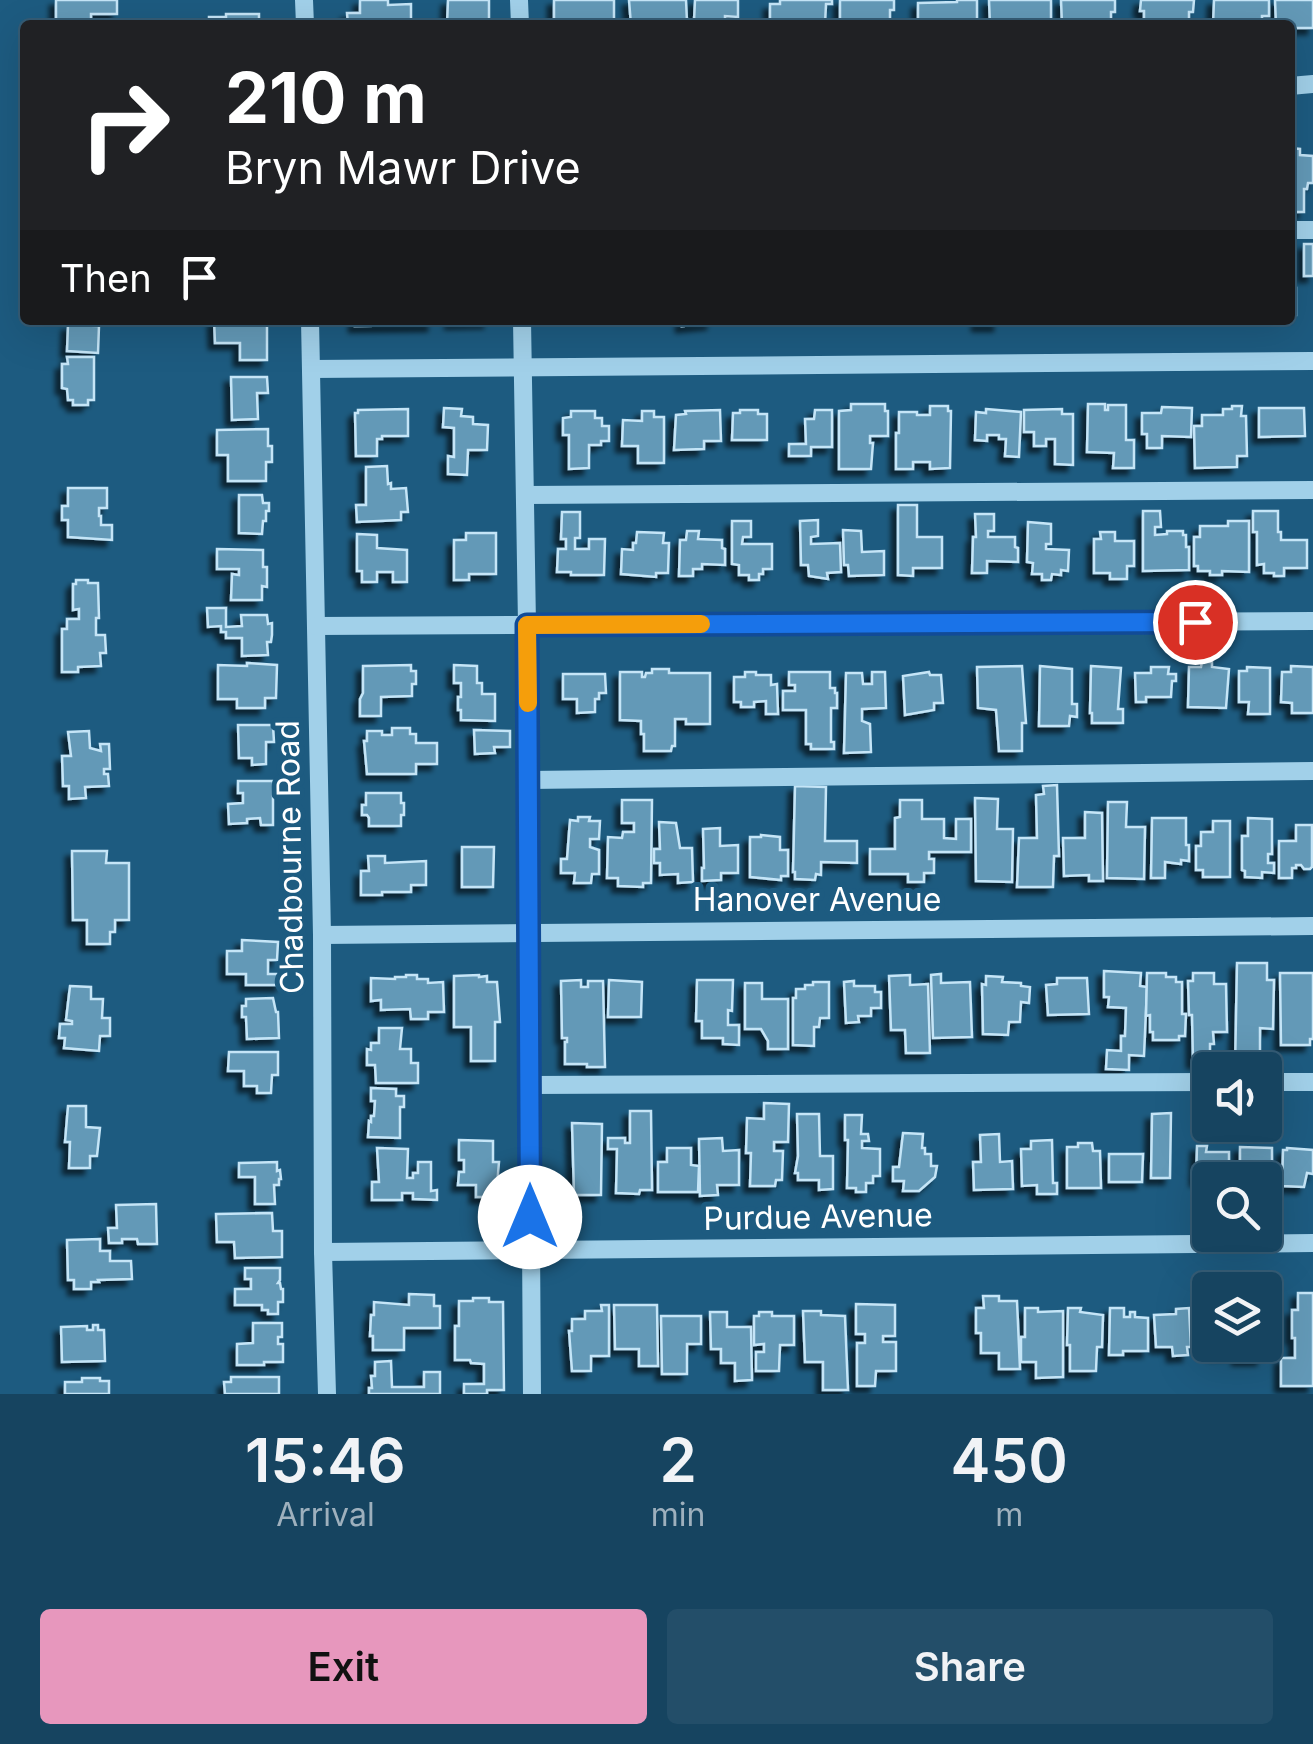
<!DOCTYPE html>
<html lang="en">
<head>
<meta charset="utf-8">
<style>
  :root { --surface:#164460; --page:#234e69; --text:#f1f3f6; --muted:#9eb0bd; --line:#355c75; --accent:#e797bd }
  body { margin:0; font-family:Inter,sans-serif; background:var(--page); color:var(--text); height:100vh; display:flex; flex-direction:column; font-size:38px; white-space:nowrap }
  * { box-sizing:border-box; margin:0 }
  p { font-size:32px; color:var(--muted) }
  .icon { flex:none; width:55px; height:55px; fill:none; stroke:currentColor; stroke-width:2; stroke-linecap:round; stroke-linejoin:round }
  .map { position:relative; height:1394px; overflow:hidden }
  .details { display:flex; flex-direction:column; background:var(--surface); flex:1 }
  .details>* { flex:none }
  .top-card { position:absolute; left:20px; top:20px; width:1275px; height:305px; border-radius:10px; box-shadow:0 10px 40px #0002,0 0 0 2px var(--line); background:#202124; color:#fff; overflow:hidden }
  .buttons { position:absolute; left:1192px; top:1052px; display:grid; gap:20px }
  .buttons a { display:grid; place-items:center; width:90px; height:90px; border-radius:10px; background:var(--surface); box-shadow:0 10px 40px #0002,0 0 0 2px var(--line); font-size:50px }
  .pin { position:absolute; display:grid; place-items:center; width:85px; height:85px; color:#fff; margin:-42px; border:5px solid #fff; border-radius:50%; box-shadow:0 2px 10px #0007 }
  .me { position:absolute; width:110px; margin:-55px; rotate:0deg; stroke-linejoin:round; filter:drop-shadow(0 0 8px #0008) }
  .turn { display:flex; align-items:center; gap:35px; height:210px; padding:0 40px; font-size:45px }
  .turn .icon { width:130px; height:130px; stroke-width:2.5 }
  .turn b { display:block; font-size:70px; line-height:85px }
  .then { display:flex; align-items:center; height:95px; padding:0 40px; background:#0003; gap:20px; font-size:38px }
  .eta { display:flex; justify-content:space-evenly; align-items:center; height:170px; text-align:center }
  .eta b { font-size:60px; font-weight:600; line-height:70px }
  .primary-button { display:flex; gap:20px; margin-top:auto; padding:20px 40px }
  .primary-button a { flex:1; height:115px; border-radius:10px; background:var(--accent); color:#111; font-size:40px; font-weight:600; line-height:115px; text-align:center }
  .primary-button a+a { background:var(--page); color:var(--text) }
  .map>svg:first-child { display:block }
</style>
</head>
<body>
<div class="map">
<svg width="1313" height="1394" viewBox="0 0 1313 1394">
  <defs>
    <filter id="shadow"><feDropShadow dx="-6" dy="6" stdDeviation="2.5" flood-color="#0009"/></filter>
  </defs>
  <rect width="100%" height="100%" fill="#1d5b80"/>
  <g fill="#6399b7" stroke="#c5e5f7" stroke-width="2.5" filter="url(#shadow)">
    <path d="M56,0H117V14H91V25H56Z"/>
    <path d="M360,0H388V5L411,4V25H348L347,13H360Z"/>
    <path d="M448,0H489V20H472V25H447Z"/>
    <path d="M554,0H614V22L554,23Z"/>
    <path d="M629,0H686L687,22L672,23V25H657L656,23L631,25Z"/>
    <path d="M695,0H738V17L725,16V22L694,21Z"/>
    <path d="M780,0H832V4H826L825,25H770V4H780Z"/>
    <path d="M840,0H894V10H890V20H876V25H859V20H840Z"/>
    <path d="M957,0H977V25H918V3L957,2Z"/>
    <path d="M989,0H1051V25H990Z"/>
    <path d="M1061,0H1115V12H1111V25H1062Z"/>
    <path d="M1141,0H1194L1193,12H1189V20H1182V25H1144V11H1140Z"/>
    <path d="M1214,0H1269V16H1262V25H1213Z"/>
    <path d="M1275,0H1313V28H1290V25H1276Z"/>
    <path d="M226,14H259V25H209V17H226Z"/>
    <path d="M1290,148L1300,149V155L1313,156V183H1308L1307,189H1304V212H1290Z"/>
    <rect x="1304" y="244" width="9" height="32"/>
    <rect x="1290" y="288" width="6" height="27"/>
    <path d="M214,320H267V360H240V343H215Z"/>
    <path d="M355,320H433V325L355,326Z"/>
    <path d="M451,320H489V322L451,323Z"/>
    <path d="M682,320H712V323L682,326Z"/>
    <rect x="978" y="320" width="21" height="5"/>
    <path d="M68,325L99,326L98,353L67,351Z"/>
    <path d="M67,357H94V400H88V405H73V400H68L67,389L62,388V364H68Z"/>
    <path d="M231,377H267L268,393H257L258,419L232,420Z"/>
    <path d="M851,404H885V411H888V436H870V443H873L871,469H839V411L851,410Z"/>
    <path d="M1088,404H1105V410H1108V405H1126V440H1134V468H1113L1114,453L1087,452Z"/>
    <path d="M930,406H948V411H951L950,468L930,469V462H913V469H896V433H899V412H917V415H930Z"/>
    <path d="M1232,406H1242L1241,416H1246L1247,456H1237V467L1195,468L1194,426H1202V415H1223V409H1232Z"/>
    <path d="M1162,407L1192,408L1191,437L1162,436V448H1147V434H1142V413H1161Z"/>
    <path d="M444,408L462,409L461,416L473,417V424L488,425L487,450H468L467,475L448,474V456L454,457V428L443,427Z"/>
    <path d="M1259,408H1304L1305,436L1259,437Z"/>
    <path d="M408,409V436H382V439H377V456H356L355,413H358V410Z"/>
    <path d="M986,409L1021,412L1019,457L1005,456L1006,439H999V435H987V441L975,440L976,412L986,413Z"/>
    <path d="M1062,409V414H1073V465L1055,464V439H1046V446H1034V432H1024V410Z"/>
    <path d="M720,410L721,441H704V449L674,450L676,415L686,414L685,411Z"/>
    <path d="M740,410H758V414H767V440H732L733,413H740Z"/>
    <path d="M815,410H832V447H811V456H789V444H806L805,419H814Z"/>
    <path d="M571,411H595V418H602V426H609V441H601V445H589V468L569,469V435H563V418L571,417Z"/>
    <path d="M642,411H654V417H664V463H638V446H622L623,420L642,421Z"/>
    <path d="M268,429V446H272V462H266V481H228V455H217V430Z"/>
    <path d="M387,466L388,484L391,483V489L406,488L408,512H401V520L357,522L356,505H366V467Z"/>
    <path d="M68,488H107V508H99V516H101V525H112V540L68,537V520H62V506H68Z"/>
    <path d="M239,495H262L263,503H269V511H266V521H263L262,534L239,533Z"/>
    <path d="M898,505H917V537H942V568H913V576L898,575Z"/>
    <path d="M1143,511H1160L1161,527H1155V535L1167,534V531H1183V535H1186V547H1189V570L1143,571Z"/>
    <path d="M1253,511H1278V532H1281V540H1307V568H1284V576H1274V573H1264V564L1257,565V532H1253Z"/>
    <path d="M562,512H580V538H575V549H589V539H605L604,575H571V572H557L558,549H566V539H561Z"/>
    <path d="M975,514H994V531H988V537H1015V547L1018,548V562L987,561V573H972L973,537H976Z"/>
    <path d="M818,520V536L811,537V544L840,543L841,572L827,573L828,579L809,576L808,565H801L800,521Z"/>
    <path d="M732,521H751V537H743L742,544H772V569H763V574H759V580H749V575H739V565L732,564Z"/>
    <path d="M1228,521H1249V572L1222,571V575H1210V571H1198V566H1194V537H1200V526H1228Z"/>
    <path d="M1028,522L1051,524V544H1046V549L1069,550L1068,571L1061,570V575L1052,574L1051,580H1042V574H1032L1033,563L1027,562Z"/>
    <path d="M843,530L861,531L862,552L884,551V575L849,576L848,565H844Z"/>
    <path d="M687,531H699L698,539L722,540V548L725,549V565L702,564V569H693V576H679L680,540H686Z"/>
    <path d="M637,532L664,533L663,543H669L668,573H656V577L621,574L622,549L633,550V543H636Z"/>
    <path d="M1100,532H1115V541H1134V566H1127V579H1110V573H1094V539H1101Z"/>
    <path d="M466,533H496V574H469V580H454V540H466Z"/>
    <path d="M357,534L377,535V548L407,550V582H393V572H377V582H362V571H357Z"/>
    <path d="M217,549L263,550V567H267V587L262,586V600H231L232,574L239,575V569H217Z"/>
    <path d="M76,580H88V583H98L99,618H96V635H105L106,653H100L101,666L78,667V672H62V629H67V619H79V609L73,610V584H76Z"/>
    <path d="M207,608H226V627L242,626L241,615H267L268,624L272,623V635L271,642H267L268,655L242,656V638H226V632H221V626L208,627Z"/>
    <path d="M1202,662H1212V667L1229,669L1226,708L1188,707L1189,667H1201Z"/>
    <path d="M247,663L277,665L276,698H265V708H237V699H218V665L247,666Z"/>
    <path d="M411,665V671H416V684H412V696L381,697V716H360V699L363,693V666Z"/>
    <path d="M454,665L477,666V683H482V694H495V721L461,720V710H458V697H461V683H454Z"/>
    <path d="M1022,666L1026,723H1022V751H999L996,710L978,708L977,667Z"/>
    <path d="M1040,666L1072,669V704H1077V717L1070,716L1069,726H1039Z"/>
    <path d="M1091,666L1121,668L1118,709H1123V723H1092V713H1090Z"/>
    <path d="M1291,666L1313,667V713H1292V703L1281,702L1282,672H1291Z"/>
    <path d="M1151,667H1169L1168,674H1176V681H1172L1171,697H1146V702H1136L1135,673H1151Z"/>
    <path d="M1247,667L1270,668V714H1248L1249,702H1239V671H1247Z"/>
    <path d="M652,669H669V673H710V724H686V719H675V746H672L671,751H644V734H641V721L620,720V672H642V677H645L646,673H652Z"/>
    <path d="M745,672H756V675H771V685L777,684L778,714H766V701L754,702V707H741V702H734V677H745Z"/>
    <path d="M789,672H830V688H835V693H837V708H831V742H834V749H811V744H806V710H783V691H795V685H789Z"/>
    <path d="M872,672H885L886,708L862,709V721L870,724L871,752L844,753L846,673H862L863,684H872Z"/>
    <path d="M929,672L930,675H941L943,703H934V710L905,715L903,676Z"/>
    <path d="M563,674H605L606,693H599V699H595V712L577,713V699H563Z"/>
    <path d="M238,725H273L274,742H266V764L252,765V758H239Z"/>
    <path d="M392,728H410V734H416V743H437V764H416V774H367L364,741H367V731H382V735H392Z"/>
    <path d="M474,730L510,731V747H494L495,753L475,754Z"/>
    <path d="M89,731L90,748L101,751L100,744H109L110,769H104V774H108L109,786L85,787L86,798L69,799V786H63L62,756H71L68,732Z"/>
    <path d="M238,781H273V825H261L260,818L247,819V823L229,824L228,804L243,803V793H238Z"/>
    <path d="M1057,785L1059,856H1054L1053,887H1017L1019,838H1037L1036,795L1044,794L1043,786Z"/>
    <path d="M795,786L826,787L825,841H857V863L821,862V875L816,874L815,880L795,879V872H793Z"/>
    <path d="M366,793H401V803H404V815H401V826H369V818L367,815H362V805H366Z"/>
    <path d="M975,798L998,799L997,829H1013L1012,882L976,881Z"/>
    <path d="M622,800H652L651,883H643V887L618,886V878H607L608,837L622,838L623,832H634V823H622Z"/>
    <path d="M900,800H922V819H944V838L956,839V819H971V852H929V859H934V873H924V882H908V874H870V849H895V818L900,817Z"/>
    <path d="M1108,802H1127L1126,827H1145L1144,879L1107,878Z"/>
    <path d="M1085,812L1102,813L1103,881H1089V875L1064,876L1063,838H1085Z"/>
    <path d="M578,817H590L589,821H600L599,839H590V847L599,850V874H592L591,883H574L575,873H561V859H567L570,820L578,821Z"/>
    <path d="M1152,818H1186V845H1189V861L1181,860V864L1165,862V878H1151Z"/>
    <path d="M1248,818L1272,819V854H1268V863H1274V873L1262,872V878L1245,877V871L1242,870V836H1248Z"/>
    <path d="M1213,821H1230V877H1203V870H1196V846H1201V832H1213Z"/>
    <path d="M659,822L676,823L680,848H692L693,882L678,883V874L660,875V863H654V849H660Z"/>
    <path d="M1296,825H1312V867L1310,869H1304L1301,865H1296V868H1292V878H1279V841H1296Z"/>
    <path d="M720,828V846L738,845V873H721V880L702,881V868H704L703,829Z"/>
    <path d="M761,835L780,837V850H788V876H781V880L750,877V837H761Z"/>
    <path d="M462,847H494L493,887H462Z"/>
    <path d="M72,851H107L106,863H129V920H115V932H110V944H87V920H73Z"/>
    <path d="M368,856H385V863L426,861V885H411V892H382V895H361V871H369Z"/>
    <path d="M242,940L278,942L277,960H268V974H281V985H246V974H227V951H242Z"/>
    <path d="M1237,963H1267V980H1274L1273,1029L1260,1028V1069H1235Z"/>
    <path d="M1104,971L1141,973L1140,986L1147,987L1144,1056L1129,1055V1070L1106,1069L1107,1050L1121,1051V1036H1125L1126,1008L1108,1007L1109,997H1104Z"/>
    <path d="M1147,973H1166V977H1176V982H1182V1014H1186L1185,1036H1179V1040H1153V1032H1150V1015L1146,1016Z"/>
    <path d="M1193,973H1214V984H1226L1227,1032H1213L1214,1044H1210V1062H1193L1192,1015H1189L1188,981H1193Z"/>
    <path d="M1280,973H1313V1039H1310V1045H1281Z"/>
    <path d="M941,974V983L970,982L972,1037L933,1038L931,975Z"/>
    <path d="M406,975H417V979H428V983L443,982L444,1012H428V1019H411L410,1009L381,1010V1000L371,1001V978L395,979V977H406Z"/>
    <path d="M479,975V977L487,976V982H497L500,1022H495V1061H471V1027H454V976Z"/>
    <path d="M910,975V985L928,984L930,1053H906L905,1030H891L889,976Z"/>
    <path d="M986,976L1003,977L1002,982L1021,983V986L1030,987L1029,1003L1021,1002L1020,1022H1009L1008,1035L983,1034L982,984L986,985Z"/>
    <path d="M1057,978H1087L1089,1014L1048,1015L1046,985L1057,984Z"/>
    <path d="M581,980V987H588V981H603L605,1067H587V1064H565V1042H567V1038H562L561,981Z"/>
    <path d="M609,980L642,982L641,1017H608Z"/>
    <path d="M697,980H733L732,1011L728,1010V1025H739V1045L723,1044V1038H702V1021H696Z"/>
    <path d="M854,981V986H875V992H881V1008H871V1016H858L859,1022L846,1023L844,982Z"/>
    <path d="M813,982H829V1018H820L819,1027H814V1046L793,1045V998H796V989H805V985H813Z"/>
    <path d="M745,983H762V999H788V1049H768V1041L761,1029H745Z"/>
    <path d="M70,986L91,987V999H103L102,1018H110V1036H100L99,1051L64,1048L65,1038H59L60,1024H72V1021L66,1020Z"/>
    <path d="M273,998L276,1012H278L279,1038L247,1039L246,1017H242V1006H246V999Z"/>
    <path d="M379,1028H402L400,1049H411V1063H418V1083H376L375,1065H367V1049L371,1050V1043H379Z"/>
    <path d="M229,1052H278V1075H272L271,1093H257V1086H244V1071H228Z"/>
    <path d="M371,1088L396,1089V1096H404V1107H400V1138L368,1137L369,1121L371,1122V1116H374L375,1101H371Z"/>
    <path d="M764,1103L789,1104L788,1142H774V1151H783L782,1180H776L775,1186H750L751,1153H746L747,1118L764,1119Z"/>
    <path d="M68,1106H86V1127L100,1128L97,1156H90V1168H69L70,1142H65Z"/>
    <path d="M630,1111H651L652,1190H640L639,1194L616,1193L617,1149H608V1138H625V1143H630Z"/>
    <path d="M1171,1113L1170,1178H1151L1152,1114Z"/>
    <path d="M797,1114H819L820,1156H833V1189L819,1190V1180H798V1173H795L798,1156Z"/>
    <path d="M845,1115H862L861,1134H868L869,1141H862V1148L880,1149V1176H873V1183H866V1192H856V1188H847L848,1140H845Z"/>
    <path d="M572,1123L602,1124L601,1195H574Z"/>
    <path d="M903,1133L923,1134L922,1148H925V1154H931V1166H937L935,1177L919,1191H903L904,1181H893V1167H899Z"/>
    <path d="M999,1134L1000,1162L1012,1161L1013,1189L974,1190L973,1162H981L980,1135Z"/>
    <path d="M722,1138L723,1151L739,1150V1185H717L718,1195L700,1196L699,1139Z"/>
    <path d="M459,1140L493,1141V1162H499L496,1197H476V1185H458L459,1172H464V1160H459Z"/>
    <path d="M1052,1140L1053,1183H1057V1194H1037V1185L1022,1186L1021,1149H1031V1141Z"/>
    <path d="M1078,1143H1092L1093,1151H1100L1101,1188H1067V1147H1078Z"/>
    <path d="M1197,1146H1207L1206,1152H1229V1180H1196Z"/>
    <path d="M1240,1147L1272,1148V1174H1260V1179L1253,1180H1240Z"/>
    <path d="M377,1148L408,1149L407,1178H413V1173H418V1162H431V1191L437,1190V1200L413,1199V1193H402V1200H372V1182H379Z"/>
    <path d="M667,1148H691V1165L699,1166L698,1192H658V1162H667Z"/>
    <path d="M1287,1148L1313,1150V1174L1307,1173L1304,1187L1282,1186L1283,1150H1287Z"/>
    <path d="M1109,1154H1143L1142,1182H1109Z"/>
    <path d="M277,1162V1171L280,1170L281,1179H279V1185H274L275,1204H255V1177H239V1163Z"/>
    <path d="M156,1204L157,1244H138L137,1239H122V1243H109L108,1228H117L116,1205Z"/>
    <path d="M272,1213L273,1231H282V1257L235,1258L234,1242H217L216,1214Z"/>
    <path d="M100,1239V1251H110V1261H131L132,1279L98,1280L99,1282H91V1289H74V1280H68L67,1240Z"/>
    <path d="M245,1268H280V1280L278,1283H280L281,1289H283V1302H278V1314H268V1310H262V1305H235V1289H251V1279H245Z"/>
    <path d="M1298,1293H1313V1386H1281V1358H1295V1338H1292V1310H1298Z"/>
    <path d="M409,1294L434,1295V1306H440V1328H404V1350H373V1336H370L371,1315H374V1302L409,1305Z"/>
    <path d="M983,1296H999V1301H1017L1020,1369H999V1353H981V1333H976V1308H984Z"/>
    <path d="M473,1298H489V1302H503L504,1390H487V1394H464V1384H484V1364L471,1363L470,1360H455V1326H459V1301H473Z"/>
    <path d="M856,1304L895,1305V1336H883V1342H896V1371H876L875,1386H857V1343H865V1334H856Z"/>
    <path d="M601,1305H609V1356H591V1371H572L569,1331H572V1319H585V1311H602Z"/>
    <path d="M614,1305H657L658,1366H639V1349H615Z"/>
    <path d="M1025,1308H1038V1312L1063,1311V1377L1036,1378V1362H1021V1337H1025Z"/>
    <path d="M1068,1308H1081L1080,1312L1103,1315L1102,1347H1097L1096,1371H1070V1345H1067Z"/>
    <path d="M1110,1308H1124V1317H1130V1312H1135V1317L1148,1318V1351H1123V1355H1109Z"/>
    <path d="M1189,1308L1191,1347H1187L1188,1355L1173,1356L1172,1347H1156L1154,1315L1176,1314V1309Z"/>
    <rect x="1200" y="1309" width="10" height="26"/>
    <path d="M803,1311H821V1315L845,1316L848,1390H823V1362H805Z"/>
    <path d="M710,1312H727V1327H751L752,1380L735,1381V1363H721V1349H711Z"/>
    <path d="M759,1312H772V1316H794V1345H780L779,1371H756V1352H764V1344L754,1345V1316H759Z"/>
    <path d="M661,1316H701V1344H687V1374H662Z"/>
    <rect x="1265" y="1316" width="8" height="27"/>
    <path d="M253,1323H282V1337H278V1344H283V1362H264V1365H237V1344L253,1343Z"/>
    <path d="M93,1325H98V1330H104L105,1361L62,1362L61,1327L87,1326V1330H93Z"/>
    <path d="M1214,1345H1233V1353L1214,1354Z"/>
    <rect x="1238" y="1345" width="24" height="14"/>
    <path d="M391,1361L392,1387H424V1372H440V1394H369V1388H372L371,1376H375V1362Z"/>
    <path d="M231,1377H279V1394H225L224,1382H231Z"/>
    <path d="M82,1378H100V1381H109V1394H65V1382H82Z"/>
  </g>
  <g fill="none" stroke-linecap="round" stroke-linejoin="round">
    <g stroke="#a1d0e9" stroke-width="18">
      <path d="M304,0L305,25"/>
      <path d="M519,0L520,25"/>
      <path d="M1290,86L1313,84"/>
      <path d="M1290,230H1313"/>
      <path d="M310,320L322,935L323,1252L327,1394"/>
      <path d="M522,320L527,625L532,1394"/>
      <path d="M311,369L1313,361"/>
      <path d="M525,495L1313,490"/>
      <path d="M316,626L1313,621"/>
      <path d="M528,780L1313,771"/>
      <path d="M322,935L1313,926"/>
      <path d="M1265,1082H1313"/>
      <path d="M530,1085L1210,1082"/>
      <path d="M323,1252L1313,1243"/>
    </g>
  </g>
  <g fill="none" stroke-linecap="round" stroke-linejoin="round">
    <defs>
      <path id="route" d="M530,1217L527,625L1195,622"/>
    </defs>
    <use href="#route" stroke="#114b97" stroke-width="25"/>
    <use href="#route" stroke="#1a73e8" stroke-width="18"/>
    <path stroke="#f59e0b" stroke-width="18" d="M528,703L527,625L701,624"/>
  </g>
  <g text-anchor="middle" stroke-width="10" stroke-linejoin="round" paint-order="stroke">
    <g font-size="32" fill="#fff" stroke="#1d5b80">
      <text transform="translate(290 857) rotate(-91)" y="11">Chadbourne Road</text>
      <text x="817" y="911">Hanover Avenue</text>
      <text transform="translate(818 1217) rotate(-1)" y="11">Purdue Avenue</text>
    </g>
  </g>
</svg>
<div class="buttons">
<a><svg class="icon" aria-label="sound" viewBox="0 0 24 24"><path d="M4 9h4l5-4v14l-5-4H4zM17 9q2 3 0 6"/></svg></a>
<a><svg class="icon" aria-label="search" viewBox="0 0 24 24"><circle cx="10" cy="10" r="6"/><path d="M15 15l6 6"/></svg></a>
<a><svg class="icon" aria-label="layers" viewBox="0 0 24 24"><path d="M12 4l9 5-9 5-9-5zM3 14l9 5 9-5"/></svg></a>
</div>
<div class="pin" style="left:1195px;top:622px;background:#d93025"><svg class="icon" aria-label="arrive" viewBox="0 0 24 24"><path d="M6 21V4h12l-3 4 3 4H6"/></svg></div>
<svg class="me" style="left:530px;top:1217px" viewBox="-20 -20 40 40"><circle r="19" fill="#fff"/><path d="M0-13L10 11 0 6-10 11z" fill="#1a73e8"/></svg>
<div class="top-card">
<div class="turn"><svg class="icon" aria-label="right" viewBox="0 0 24 24"><path d="M7 20v-9h11M14 6l5 5-5 5"/></svg><div><b>210 m</b>Bryn Mawr Drive</div></div>
<div class="then">Then<svg class="icon" aria-label="arrive" viewBox="0 0 24 24"><path d="M6 21V4h12l-3 4 3 4H6"/></svg></div>
</div>
</div>
<section class="details">
<div class="eta">
<div><b>15:46</b><p>Arrival</p></div>
<div><b>2</b><p>min</p></div>
<div><b>450</b><p>m</p></div>
</div>
<div class="primary-button"><a>Exit</a><a>Share</a></div>
</section>
</body>
</html>
